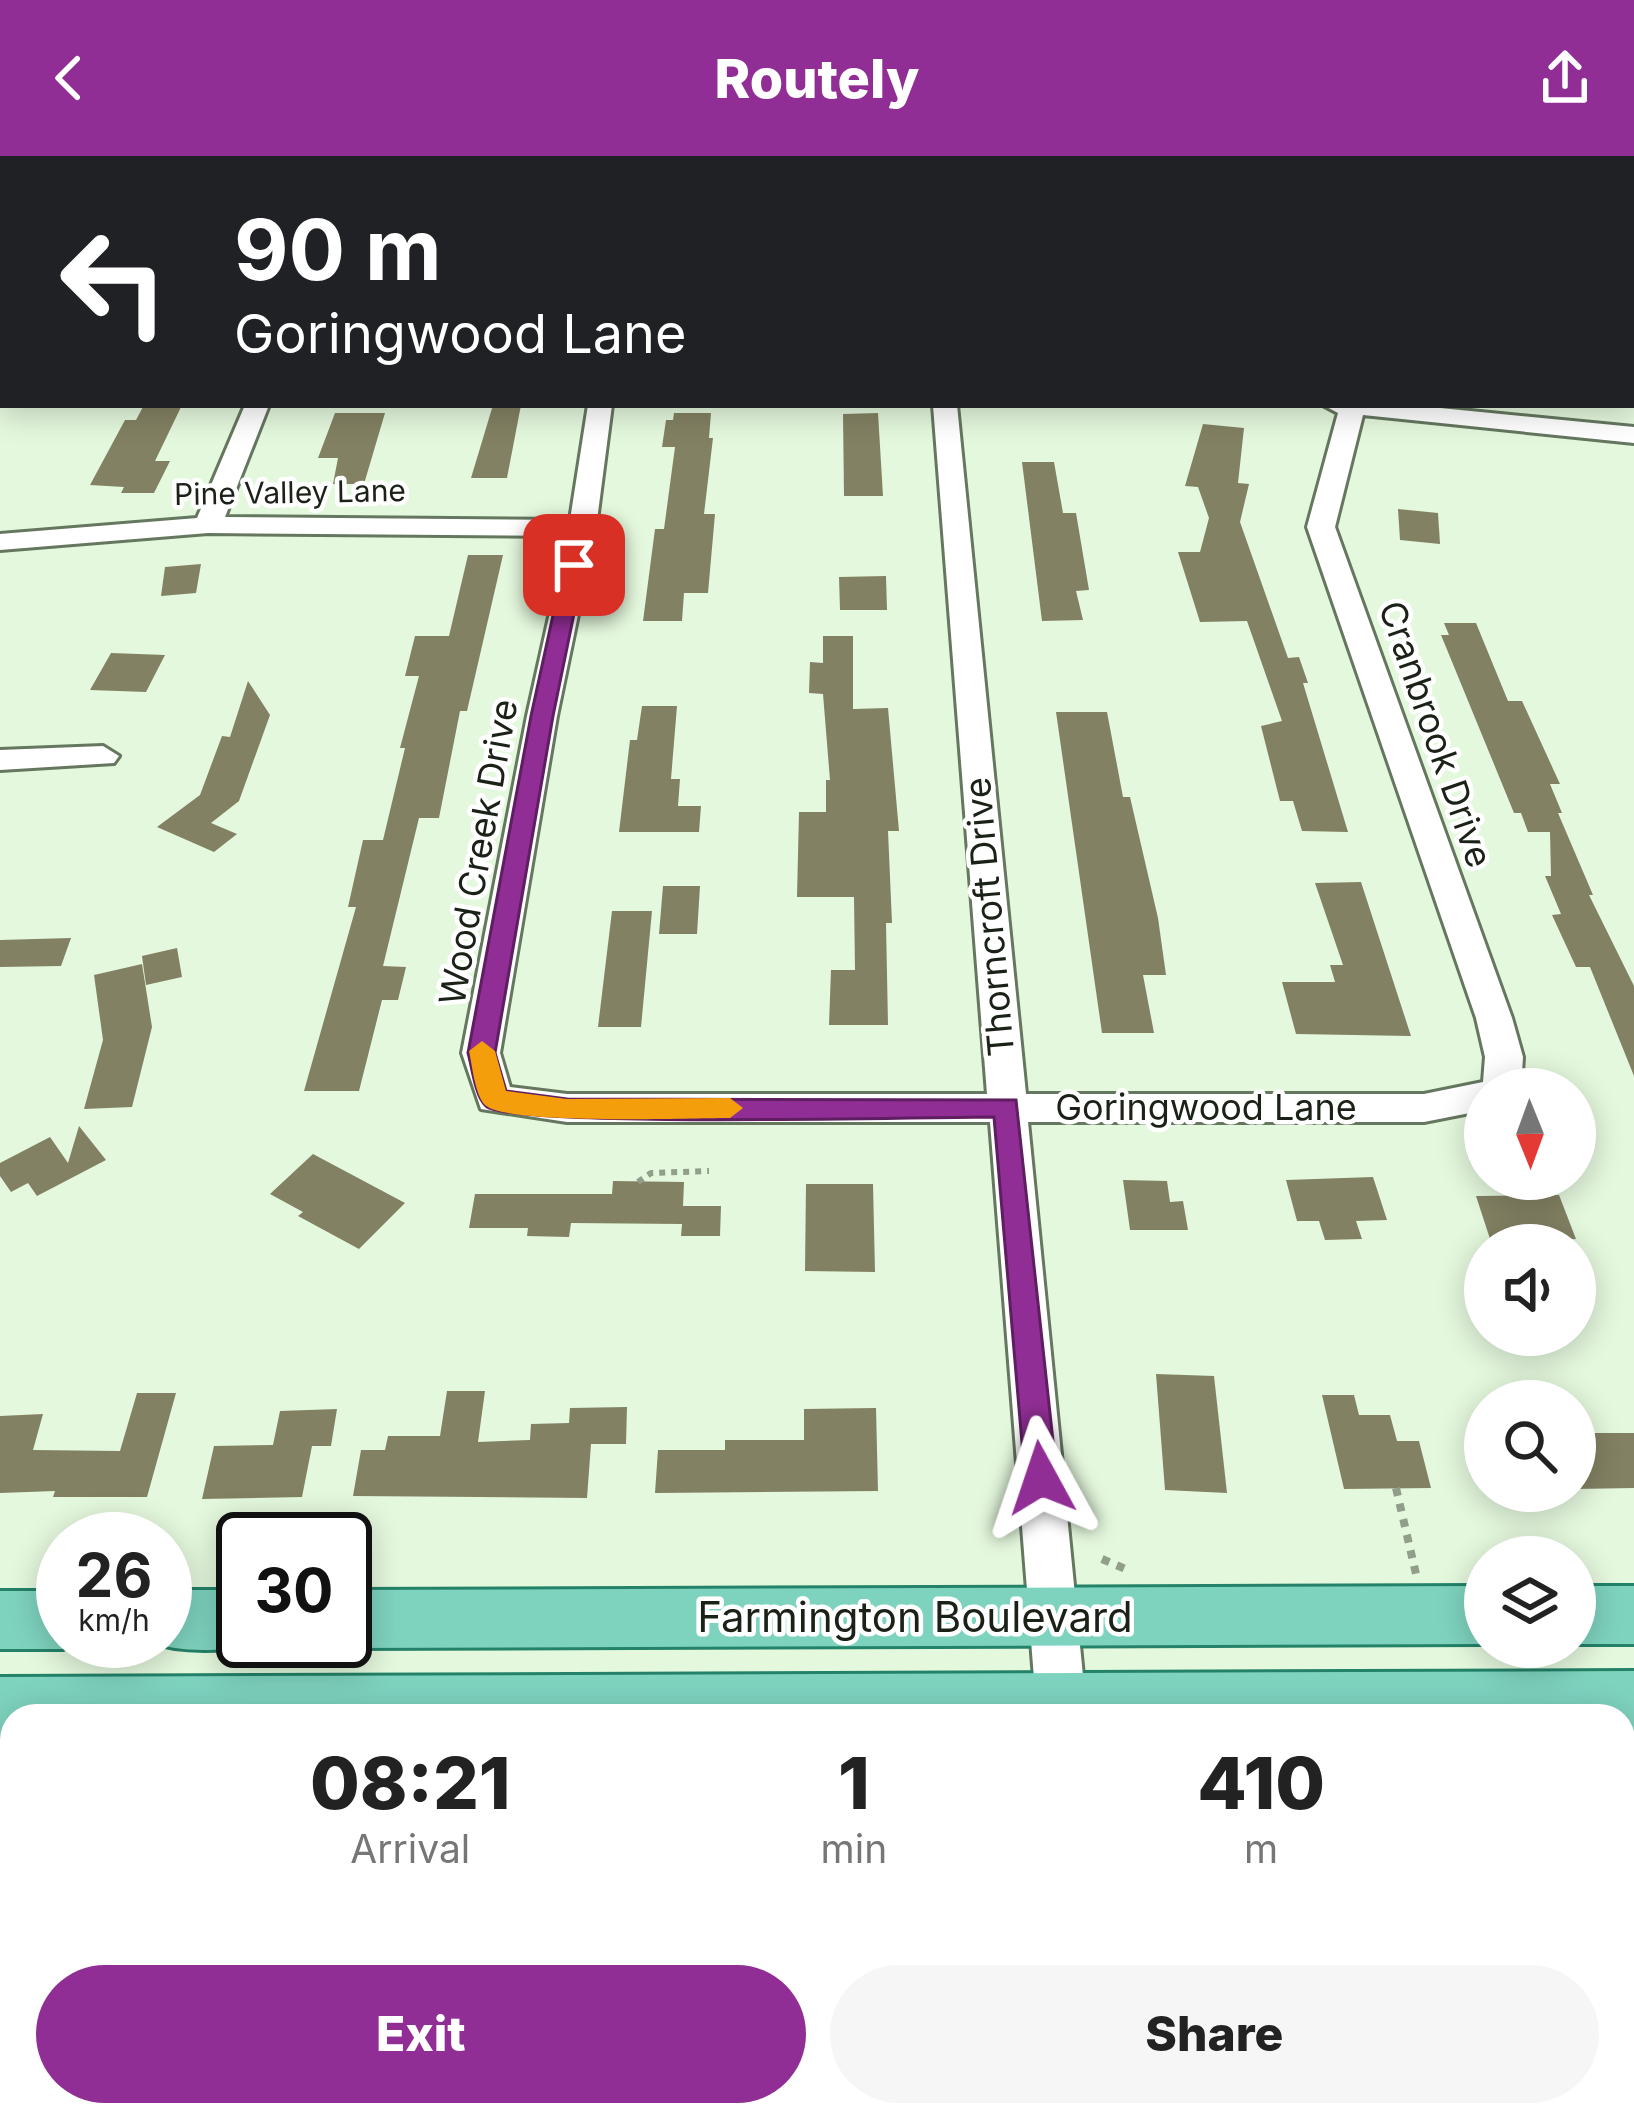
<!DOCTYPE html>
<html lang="en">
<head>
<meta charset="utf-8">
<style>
  :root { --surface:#fff; --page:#f6f6f6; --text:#222; --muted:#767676; --accent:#912e95 }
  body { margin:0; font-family:Inter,sans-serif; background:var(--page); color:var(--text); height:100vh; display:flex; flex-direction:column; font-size:45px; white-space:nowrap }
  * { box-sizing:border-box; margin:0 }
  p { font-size:39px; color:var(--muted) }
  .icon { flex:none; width:66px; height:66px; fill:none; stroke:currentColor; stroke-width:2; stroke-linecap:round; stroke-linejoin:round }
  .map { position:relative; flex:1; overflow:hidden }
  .details { position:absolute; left:0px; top:1548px; width:1635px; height:423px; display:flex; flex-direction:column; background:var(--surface); border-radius:36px 36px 0 0; box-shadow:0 6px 30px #0003 }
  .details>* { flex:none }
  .top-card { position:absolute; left:0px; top:0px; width:1635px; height:252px; box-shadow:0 6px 30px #0003; background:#202124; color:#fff; overflow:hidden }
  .needle { width:78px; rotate:179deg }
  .controls { position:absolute; left:1464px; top:912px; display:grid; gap:24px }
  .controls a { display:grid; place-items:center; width:132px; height:132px; border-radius:50%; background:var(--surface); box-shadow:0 6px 30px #0003; font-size:60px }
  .speed { position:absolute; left:36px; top:1356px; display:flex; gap:24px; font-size:60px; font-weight:700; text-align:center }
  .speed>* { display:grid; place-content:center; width:156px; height:156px; border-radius:50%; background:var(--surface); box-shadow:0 6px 30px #0003; line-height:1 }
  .speed small { font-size:30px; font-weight:400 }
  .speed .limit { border:6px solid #111; border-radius:18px; background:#fff; color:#111 }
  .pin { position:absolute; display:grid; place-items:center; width:102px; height:102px; color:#fff; margin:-51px; border-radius:24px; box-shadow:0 6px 18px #0006 }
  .me { position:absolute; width:132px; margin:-66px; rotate:355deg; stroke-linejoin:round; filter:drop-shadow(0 0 9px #0008) }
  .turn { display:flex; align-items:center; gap:42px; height:252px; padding:0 36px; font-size:54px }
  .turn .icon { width:156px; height:156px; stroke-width:2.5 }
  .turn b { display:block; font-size:84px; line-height:102px }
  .eta { display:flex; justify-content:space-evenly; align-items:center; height:204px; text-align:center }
  .eta b { font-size:72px; font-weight:800; line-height:84px }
  .cta { display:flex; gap:24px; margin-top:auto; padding:24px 36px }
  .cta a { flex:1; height:138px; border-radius:72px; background:var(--accent); color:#fff; font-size:48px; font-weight:800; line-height:138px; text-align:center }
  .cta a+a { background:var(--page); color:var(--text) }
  header { display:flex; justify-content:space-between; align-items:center; height:156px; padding:0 36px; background:var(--accent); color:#fff; font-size:54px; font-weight:800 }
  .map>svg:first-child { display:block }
</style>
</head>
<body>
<header><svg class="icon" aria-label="back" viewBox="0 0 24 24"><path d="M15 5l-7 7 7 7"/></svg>Routely<svg class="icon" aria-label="share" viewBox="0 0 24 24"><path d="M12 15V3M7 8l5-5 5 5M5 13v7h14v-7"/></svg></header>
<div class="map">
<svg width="1634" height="1969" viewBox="0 0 1634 1969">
  <rect width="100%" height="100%" fill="#e4f8dd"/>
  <g fill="#838163">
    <path d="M144,249H182L155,305H170L154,337H121L124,331L90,329L125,264H136Z"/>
    <path d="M493,249H521L507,322H471Z"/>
    <path d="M335,257H385L364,328H333L338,302H318Z"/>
    <path d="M674,257H711L709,282H713L704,358H715L708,437H684L682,465H643L655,373H664L675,291H662L666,264H673Z"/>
    <path d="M878,257L883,340H844L843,258Z"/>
    <path d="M1203,268L1244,272L1238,327L1249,328L1240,366L1288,502L1299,501L1308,527H1303L1348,676L1302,675L1293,645H1280L1261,570L1282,565L1247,465L1200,466L1178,396H1200L1209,362L1198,331L1185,330Z"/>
    <path d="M1022,306H1054L1063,357H1076L1089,434L1076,435L1083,464L1042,465Z"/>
    <path d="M1398,353L1438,357L1440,388L1400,384Z"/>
    <path d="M468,399H503L467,555H460L439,662H419L383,810L406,811L398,844H382L359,935H304L356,751H348L363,684H383L405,592H400L419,520H405L415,480H449Z"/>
    <path d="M201,408L196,437L161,440L165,411Z"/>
    <path d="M886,420L887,454H840L839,421Z"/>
    <path d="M1444,467H1476L1508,545H1522L1560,628H1550L1562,657H1558L1593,739H1589L1634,830V920L1590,811H1576L1552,759L1561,758L1545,720H1551L1550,676H1528L1521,657H1514L1441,479H1449Z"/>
    <path d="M823,480H853V553L888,552L899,675H888L892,767H886L888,869H829L831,814H855L854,741H797L799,656H826V624H830L823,538L809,537L810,506L823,507Z"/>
    <path d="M111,497L165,499L146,536L90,534Z"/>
    <path d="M248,525L270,559L239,645L211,667L237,678L214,696L157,671L200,639L222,580L230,581Z"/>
    <path d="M642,550H677L671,623H680L678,650H701L699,676H619L630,584H637Z"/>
    <path d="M1056,556H1107L1123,641H1130L1158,762L1166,819H1143L1154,877H1102Z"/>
    <path d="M1361,726L1411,880L1296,878L1282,826H1335L1330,809H1343L1315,727Z"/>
    <path d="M663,730H700L697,778H659Z"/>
    <path d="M612,755H652L641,871H598Z"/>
    <path d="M71,782L61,810L0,811V784Z"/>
    <path d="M177,792L182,821L146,829L142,800Z"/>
    <path d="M142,808L152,871L132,951L84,953L103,884L94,819Z"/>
    <path d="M79,970L106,1004L37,1040L28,1027L11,1036L0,1020V1007L50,981L68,1007Z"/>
    <path d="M313,998L405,1047L359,1093L298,1060L303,1056L270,1038Z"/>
    <path d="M1373,1021L1387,1064L1356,1065L1362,1083L1325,1084L1319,1065H1297L1286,1024Z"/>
    <path d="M1123,1024L1167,1025L1170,1046L1183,1045L1188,1074H1130Z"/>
    <path d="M613,1025L684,1026L683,1050H721L720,1080H681L682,1068L571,1067L569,1081L527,1080L528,1072H469L475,1038H612Z"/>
    <path d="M806,1028H873L875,1116L805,1115Z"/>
    <path d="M1559,1039L1576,1083L1492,1089L1476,1040Z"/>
    <path d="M1156,1218L1214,1220L1227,1337L1165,1334Z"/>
    <path d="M447,1235H485L478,1286L530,1284L531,1268L569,1267L570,1252L627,1251L626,1288H591L587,1342L353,1340L361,1294H385L388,1280H440Z"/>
    <path d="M137,1237H176L147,1341H53L55,1335L0,1337V1260L43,1258L33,1294L120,1295Z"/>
    <path d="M1322,1239H1354L1359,1259H1390L1397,1285H1419L1431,1332L1344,1333Z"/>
    <path d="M876,1252L878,1335L655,1337L658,1294H725V1284H804V1253Z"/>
    <path d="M337,1253L331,1290H312L302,1341L202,1343L214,1290L273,1289L280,1255Z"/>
    <path d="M1575,1277H1634V1332L1575,1333Z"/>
  </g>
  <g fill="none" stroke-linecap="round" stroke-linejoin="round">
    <defs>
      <g id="minor">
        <rect x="769" y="0" width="20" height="3"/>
        <path d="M1037,0H1057L1058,3H1038Z"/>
        <path d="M1307,0H1327L1329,3H1309Z"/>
        <path d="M1588,0H1610L1612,3H1590Z"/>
        <path d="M0,76H3L0,93Z"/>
        <rect x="1632" y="123" width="2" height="14"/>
        <path d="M3,137V154L0,155V138Z"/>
        <path d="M245,249H269L225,361L570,364L588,249H612L596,372L557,560L500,897L510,931L567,938H987L933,249H957L1026,938H1424L1483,926L1485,901L1476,862L1307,371L1338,257L1323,249H1410L1634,271V287L1363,259L1335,371L1512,862L1523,901L1521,933H1485V954L1424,966H1028L1087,1560H1037L990,966H567L481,953L462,897L527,560L567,380L208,377L0,394V378L197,362Z"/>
        <path d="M103,590L119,600L114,607L0,614V594Z"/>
        <path d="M1069,1959H1127L1128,1969H1070Z"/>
      </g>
      <g id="major">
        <path d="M1485,1430V1488L345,1492L327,1485H345V1434Z"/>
        <rect x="1575" y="1430" width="59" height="58"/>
        <path d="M165,1434H243V1485H261C229,1497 179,1497 147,1485H165Z"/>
        <path d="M0,1435H63V1485H84L63,1493H0Z"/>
        <path d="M1634,1515V1577H1623V1560H12V1583H0V1521Z"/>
      </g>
    </defs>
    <use href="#minor" stroke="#65775f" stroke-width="6"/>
    <use href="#major" stroke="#238268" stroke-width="6"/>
    <path stroke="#909e8a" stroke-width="6" stroke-dasharray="6 6" stroke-linecap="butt" d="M638,1026L651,1017L709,1015"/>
    <g stroke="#909e8a" stroke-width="8" stroke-dasharray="8 8" stroke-linecap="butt">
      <path d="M1396,1332L1416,1418"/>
      <path d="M1102,1403L1128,1414"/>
    </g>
    <use href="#minor" fill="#fff" fill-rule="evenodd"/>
    <use href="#major" fill="#7ed3bf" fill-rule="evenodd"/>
  </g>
  <path fill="#912e95" stroke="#5e1e61" stroke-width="3" d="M574,403L584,409L553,560L495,897L506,935L567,943L1016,944L1057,1322L1052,1331L1041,1335L1029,1331L1025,1322L994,961C931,961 511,972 486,950C475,941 472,910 468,897L531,560L564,409Z"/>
  <path fill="#f59e0b" d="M482,885L495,895L506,935L567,943L730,942L743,952L730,962C692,962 506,969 485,949C475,939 472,908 469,895Z"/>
  <g text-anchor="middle" stroke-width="9" stroke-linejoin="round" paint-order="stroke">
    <g font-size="30" fill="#1a2117" stroke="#fff">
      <text transform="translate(290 337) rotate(-1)" y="10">Pine Valley Lane</text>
    </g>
    <g font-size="36" fill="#1a2117" stroke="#fff">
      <text transform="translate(1436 578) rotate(71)" y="13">Cranbrook Drive</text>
      <text transform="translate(478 696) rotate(-80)" y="13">Wood Creek Drive</text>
      <text transform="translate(989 761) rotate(-95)" y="13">Thorncroft Drive</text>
      <text x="1206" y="964">Goringwood Lane</text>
    </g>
    <g font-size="42" fill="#1a2117" stroke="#fff">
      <text x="915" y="1476">Farmington Boulevard</text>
    </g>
  </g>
</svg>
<div class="controls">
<a><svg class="needle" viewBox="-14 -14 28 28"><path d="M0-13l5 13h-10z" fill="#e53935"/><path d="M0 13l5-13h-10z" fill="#767676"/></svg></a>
<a><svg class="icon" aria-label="sound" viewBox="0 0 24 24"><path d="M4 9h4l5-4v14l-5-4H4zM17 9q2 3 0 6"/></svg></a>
<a><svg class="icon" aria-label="search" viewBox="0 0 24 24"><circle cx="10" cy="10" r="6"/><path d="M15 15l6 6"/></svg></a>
<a><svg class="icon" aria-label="layers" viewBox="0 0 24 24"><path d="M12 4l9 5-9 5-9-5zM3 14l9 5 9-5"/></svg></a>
</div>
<div class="speed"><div>26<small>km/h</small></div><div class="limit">30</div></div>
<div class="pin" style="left:574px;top:409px;background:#d93025"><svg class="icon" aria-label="arrive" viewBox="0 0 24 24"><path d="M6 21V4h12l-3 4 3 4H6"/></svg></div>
<svg class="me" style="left:1041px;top:1322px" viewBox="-20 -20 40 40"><path d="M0-17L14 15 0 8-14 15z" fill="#912e95" stroke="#fff" stroke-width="4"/></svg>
<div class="top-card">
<div class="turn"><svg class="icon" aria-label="left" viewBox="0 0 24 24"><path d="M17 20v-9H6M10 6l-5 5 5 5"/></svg><div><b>90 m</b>Goringwood Lane</div></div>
</div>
<section class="details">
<div class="eta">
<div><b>08:21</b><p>Arrival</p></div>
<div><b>1</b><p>min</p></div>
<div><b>410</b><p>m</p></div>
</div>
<div class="cta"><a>Exit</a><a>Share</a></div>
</section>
</div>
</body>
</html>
